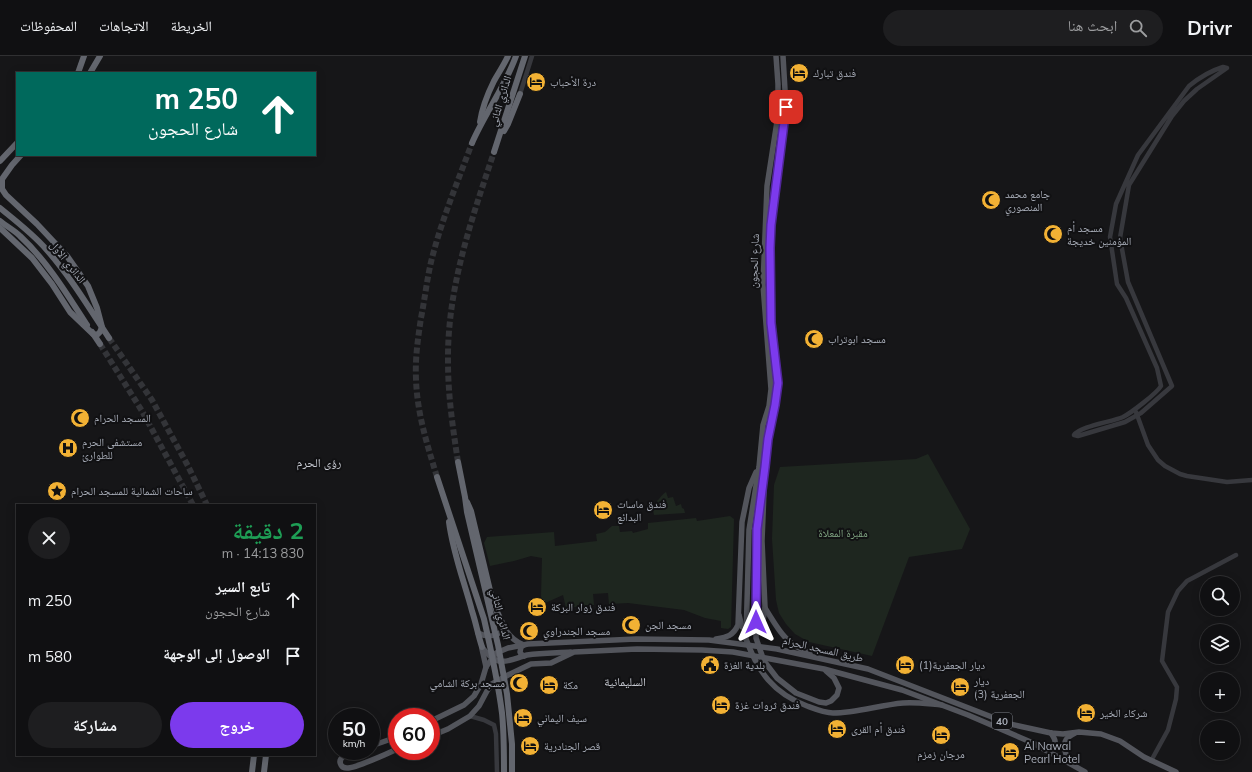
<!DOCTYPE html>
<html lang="ar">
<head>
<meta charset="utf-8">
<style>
  :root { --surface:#101012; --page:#1e1e20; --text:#f1f3f6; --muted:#9c9d9f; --line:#303032; --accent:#7c3aed }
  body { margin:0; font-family:Mulish,"Noto Naskh Arabic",sans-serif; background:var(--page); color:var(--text); direction:rtl; height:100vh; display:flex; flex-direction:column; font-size:15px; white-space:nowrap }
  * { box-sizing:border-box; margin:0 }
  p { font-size:13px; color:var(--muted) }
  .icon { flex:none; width:22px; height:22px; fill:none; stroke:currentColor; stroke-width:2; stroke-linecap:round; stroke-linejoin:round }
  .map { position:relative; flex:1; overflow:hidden; direction:ltr }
  .drawer { position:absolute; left:16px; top:448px; width:300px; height:252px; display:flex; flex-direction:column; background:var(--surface); border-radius:0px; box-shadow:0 2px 10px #0003,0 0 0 1px var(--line); direction:rtl }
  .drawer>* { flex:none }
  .hud { position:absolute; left:16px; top:16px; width:300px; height:84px; border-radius:0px; box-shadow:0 2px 10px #0003,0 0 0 1px var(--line); direction:rtl; background:#00695c; color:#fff; overflow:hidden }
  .fabs { position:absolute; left:1200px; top:520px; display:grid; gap:8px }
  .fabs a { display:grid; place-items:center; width:40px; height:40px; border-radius:50%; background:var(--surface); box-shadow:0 2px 10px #0003,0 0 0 1px var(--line); font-size:20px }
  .speed { position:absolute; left:328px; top:652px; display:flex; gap:8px; font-size:20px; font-weight:700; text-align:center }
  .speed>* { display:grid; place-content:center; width:52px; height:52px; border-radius:50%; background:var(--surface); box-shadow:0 2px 10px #0003,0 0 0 1px var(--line); line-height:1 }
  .speed small { font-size:10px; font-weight:400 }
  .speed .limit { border:6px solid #d22; background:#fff; color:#111 }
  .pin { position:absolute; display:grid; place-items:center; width:34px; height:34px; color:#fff; margin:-17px; border-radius:8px; box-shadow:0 2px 6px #0006 }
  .me { position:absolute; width:44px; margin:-22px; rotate:0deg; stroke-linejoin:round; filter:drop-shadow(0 0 3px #0008) }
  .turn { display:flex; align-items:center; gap:14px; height:84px; padding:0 12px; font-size:18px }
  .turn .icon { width:52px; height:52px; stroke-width:2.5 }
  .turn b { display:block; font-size:28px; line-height:34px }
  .round { display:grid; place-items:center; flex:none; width:42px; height:42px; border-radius:21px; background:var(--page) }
  .headline { display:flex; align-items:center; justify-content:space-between; height:68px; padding:0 12px }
  h1 { font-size:24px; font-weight:700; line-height:30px; color:#1e9e55 }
  .primary-button { display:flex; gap:8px; margin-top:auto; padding:8px 12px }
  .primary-button a { flex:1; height:46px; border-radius:24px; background:var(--accent); color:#fff; font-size:16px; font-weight:700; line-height:46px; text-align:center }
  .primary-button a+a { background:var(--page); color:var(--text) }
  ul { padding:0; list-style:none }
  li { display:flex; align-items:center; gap:12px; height:56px; padding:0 12px }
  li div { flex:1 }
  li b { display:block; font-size:15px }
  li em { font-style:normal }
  header { display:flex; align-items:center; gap:24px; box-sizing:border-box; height:56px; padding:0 20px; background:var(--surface); border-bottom:1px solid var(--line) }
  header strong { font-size:19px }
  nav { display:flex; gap:22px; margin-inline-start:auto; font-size:14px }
  .search { width:280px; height:36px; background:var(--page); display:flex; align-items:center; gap:10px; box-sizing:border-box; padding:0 14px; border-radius:22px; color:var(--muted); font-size:15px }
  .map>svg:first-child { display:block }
</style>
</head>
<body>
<header>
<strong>Drivr</strong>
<div class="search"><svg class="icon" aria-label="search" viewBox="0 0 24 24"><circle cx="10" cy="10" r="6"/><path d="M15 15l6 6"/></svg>ابحث هنا</div>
<nav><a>الخريطة</a><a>الاتجاهات</a><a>المحفوظات</a></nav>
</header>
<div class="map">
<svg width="1252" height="716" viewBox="0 0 1252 716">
  <rect width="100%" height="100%" fill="#161618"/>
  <g fill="#1e261f">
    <path d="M928,398L970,473L962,493L909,501L872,600L809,586L795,578L786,568L779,557L776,544L772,483L774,429L780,411L916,403Z"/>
    <path d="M666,436L668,442L673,441L676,450L681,448L682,452L684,453L685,457L654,459L652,449C658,446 660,440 666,436Z"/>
    <path d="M730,460L734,463L731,571L728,573L721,572V565L705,562L684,554L628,547L609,548L608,537L593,538L594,549L566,552L563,539L543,548L541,540L542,502L531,500L514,505L490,510L484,487L487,481L554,476L555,490L597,485L596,478L605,476L612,470H619L620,476L632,475L633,477L648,473V467L696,462L697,465Z"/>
  </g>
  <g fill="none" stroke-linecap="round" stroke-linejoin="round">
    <g stroke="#333438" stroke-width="6" stroke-dasharray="6 3" stroke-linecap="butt">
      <path d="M109,282L152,344L188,410L207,449"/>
      <path d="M100,288L142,355L193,449"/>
      <path d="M458,406C453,373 448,340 448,306C447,233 471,165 494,96"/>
      <path d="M437,421C427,388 417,357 416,323C415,302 418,282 421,262C425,242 427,222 432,202C442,163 458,125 472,87"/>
    </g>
    <g stroke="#37383d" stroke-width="4.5">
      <path d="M1223,11L1227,12L1197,33L1184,45L1172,60L1129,129L1120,182L1128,226L1172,330L1141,357L1125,366L1078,380L1074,379C1080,370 1112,366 1123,361C1131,357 1157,337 1161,330L1157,312L1126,242L1117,228L1110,181L1116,148L1138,99L1189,30C1200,21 1210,15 1223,11Z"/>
      <path d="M520,38L532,0"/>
      <path d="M1136,356L1148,389L1158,404L1165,410L1180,418L1187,420L1227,426L1252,424"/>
      <path d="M470,660L484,664L494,669L496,678L497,716"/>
      <path d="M1151,705L1168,674L1176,643L1177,631L1162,605L1168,556L1178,535L1187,525L1236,499"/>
    </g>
    <g stroke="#53555c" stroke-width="5.5">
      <path d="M776,0L778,28V59L767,130L763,229L771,333L769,350L763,369L759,411L749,474L746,583C758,616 773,637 807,650C815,653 825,657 833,657C856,657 880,649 903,647C916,646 929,648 942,649"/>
      <path d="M760,447L757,473L756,582L764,605L777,622L796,637L819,646L826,647L831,645L837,639L839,632L834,622L826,615"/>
      <path d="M765,552C779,574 784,587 810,597"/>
      <path d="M739,559L742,571L750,575L759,571L763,566L765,551L762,485L765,411L768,383L775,349L778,327L771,267L770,192L771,169L786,51L783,0"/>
      <path d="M478,577C488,582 496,581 505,573C510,581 515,586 524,589L521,591L520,596L521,598L524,600"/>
      <path d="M716,583C727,581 733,580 738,569L742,466L749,432L756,416"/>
      <path d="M482,591C486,597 492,603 499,605C508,607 518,601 527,599C542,597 556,597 571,596"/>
      <path d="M482,593L486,611"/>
      <path d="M431,665L464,649L474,640L481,628L486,611L496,597L508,592L528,588L636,583L709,584L777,593L868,613L1010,668L1051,677L1063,678L1079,676L1101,678L1120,685L1144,701L1176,716"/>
      <path d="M431,680L448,673L470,660L479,650L487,635L492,628L508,619L531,608L551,607L574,596L637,593L702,594L733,596L824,613L902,634L968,659L1033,687L1085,716"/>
      <path d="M371,690L397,681"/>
      <path d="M1047,694L1055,690C1056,684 1054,682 1051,677"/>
      <path d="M358,695C352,697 336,700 341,709C342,711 345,712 347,712C353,713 389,697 397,693"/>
      <path d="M1072,708C1068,703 1062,693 1065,686C1066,682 1071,679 1075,677"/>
    </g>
    <g stroke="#63666e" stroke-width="6">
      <path d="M78,17L84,0"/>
      <path d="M90,17L100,0"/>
      <path d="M480,66C482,52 488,37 494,25C499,16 504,9 508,0"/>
      <path d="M504,75L508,68L520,38"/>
      <path d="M472,87C485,57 505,31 516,0"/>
      <path d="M494,96L525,0"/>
      <path d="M0,105L17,87"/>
      <path d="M0,126L12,109L21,99"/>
      <path d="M0,152C16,165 33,178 46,193C70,220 89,252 109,282"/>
      <path d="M0,165C6,170 14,174 20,180C47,205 67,238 87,269"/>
      <path d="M0,172L32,202L52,228L70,256L93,278L97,279L100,276L102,271L97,252L88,230L67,200L37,168L6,139L2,133V124"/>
      <path d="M92,276L100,288"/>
      <path d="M458,406L465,441L467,456L498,589L507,638L512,688V716"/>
      <path d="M437,421L484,563C491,594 498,626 502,657C504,677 504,696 504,716"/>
      <path d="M467,446L471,455L493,547L505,573"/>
      <path d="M449,466C453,497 464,525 472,555C476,567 478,579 482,591"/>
      <path d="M252,716L254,699"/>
      <path d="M264,716L266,699"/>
    </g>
  </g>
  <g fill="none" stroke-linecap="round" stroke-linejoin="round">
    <defs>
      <path id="route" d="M756,566L757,473L765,411L768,383L775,349L778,327L771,267L770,192L771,169L786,51"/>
    </defs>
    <use href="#route" stroke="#51269a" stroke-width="10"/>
    <use href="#route" stroke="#7c3aed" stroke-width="7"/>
  </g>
  <defs>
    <symbol id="hotel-disc" viewBox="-11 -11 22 22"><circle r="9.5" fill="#f2b134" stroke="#111113"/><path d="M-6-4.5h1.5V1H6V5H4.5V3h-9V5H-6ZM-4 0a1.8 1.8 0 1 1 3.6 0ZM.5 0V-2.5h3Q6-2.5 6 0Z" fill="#111"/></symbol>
    <symbol id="mosque-disc" viewBox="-11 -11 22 22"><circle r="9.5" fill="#f2b134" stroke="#111113"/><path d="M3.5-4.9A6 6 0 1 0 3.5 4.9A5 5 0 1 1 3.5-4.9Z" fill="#111"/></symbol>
    <symbol id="hospital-disc" viewBox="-11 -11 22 22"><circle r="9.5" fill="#f2b134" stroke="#111113"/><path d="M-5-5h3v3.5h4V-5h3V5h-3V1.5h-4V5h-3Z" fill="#111"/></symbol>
    <symbol id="sight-disc" viewBox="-11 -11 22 22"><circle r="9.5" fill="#f2b134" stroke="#111113"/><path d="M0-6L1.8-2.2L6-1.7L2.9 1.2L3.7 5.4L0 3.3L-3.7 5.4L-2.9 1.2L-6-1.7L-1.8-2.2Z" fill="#111"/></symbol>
    <symbol id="civic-disc" viewBox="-11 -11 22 22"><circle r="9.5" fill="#f2b134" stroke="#111113"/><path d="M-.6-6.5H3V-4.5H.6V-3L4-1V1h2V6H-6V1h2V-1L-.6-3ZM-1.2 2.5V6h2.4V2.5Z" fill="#111"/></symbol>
  </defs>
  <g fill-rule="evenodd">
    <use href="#hotel-disc" x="788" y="6" width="22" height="22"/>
    <use href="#hotel-disc" x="525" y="15" width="22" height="22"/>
    <use href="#mosque-disc" x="980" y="133" width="22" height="22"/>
    <use href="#mosque-disc" x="1042" y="167" width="22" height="22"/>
    <use href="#mosque-disc" x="803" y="272" width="22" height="22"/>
    <use href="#mosque-disc" x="69" y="351" width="22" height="22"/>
    <use href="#hospital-disc" x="57" y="381" width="22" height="22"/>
    <use href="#sight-disc" x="46" y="424" width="22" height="22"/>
    <use href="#hotel-disc" x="592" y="443" width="22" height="22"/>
    <use href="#hotel-disc" x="526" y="540" width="22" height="22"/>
    <use href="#mosque-disc" x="620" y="558" width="22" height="22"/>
    <use href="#mosque-disc" x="518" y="564" width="22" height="22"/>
    <use href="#civic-disc" x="699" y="598" width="22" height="22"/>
    <use href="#hotel-disc" x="894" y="598" width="22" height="22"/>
    <use href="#mosque-disc" x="508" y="616" width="22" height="22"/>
    <use href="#hotel-disc" x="538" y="618" width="22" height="22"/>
    <use href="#hotel-disc" x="949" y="620" width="22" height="22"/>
    <use href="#hotel-disc" x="710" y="638" width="22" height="22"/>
    <use href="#hotel-disc" x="1075" y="646" width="22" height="22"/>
    <use href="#hotel-disc" x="512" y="651" width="22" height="22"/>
    <use href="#hotel-disc" x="826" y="662" width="22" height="22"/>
    <use href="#hotel-disc" x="930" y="668" width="22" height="22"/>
    <use href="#hotel-disc" x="519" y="679" width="22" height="22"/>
    <use href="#hotel-disc" x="999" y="685" width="22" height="22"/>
  </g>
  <g text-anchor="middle" stroke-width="4" stroke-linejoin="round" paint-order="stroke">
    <rect fill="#111113" stroke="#7b7e86" stroke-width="1" x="992" y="657" width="20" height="16" rx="3"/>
    <g font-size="10" font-weight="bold" fill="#a8adb8">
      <text x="1002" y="669">40</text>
    </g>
    <g font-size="11" fill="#a8adb8" stroke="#111113" text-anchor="start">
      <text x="813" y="21">فندق تبارك</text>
      <text x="550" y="30">درة الأحباب</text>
      <text x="1005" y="142">جامع محمد<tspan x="1005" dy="13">المنصوري</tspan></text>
      <text x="1067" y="176">مسجد أم<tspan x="1067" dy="13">المؤمنين خديجة</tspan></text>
      <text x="828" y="287">مسجد ابوتراب</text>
      <text x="94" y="366">المسجد الحرام</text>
      <text x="82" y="390">مستشفى الحرم<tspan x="82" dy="13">للطوارئ</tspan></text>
      <text x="71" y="439">ساحات الشمالية للمسجد الحرام</text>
      <text x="617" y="452">فندق ماسات<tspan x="617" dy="13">البدائع</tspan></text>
      <text x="551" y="555">فندق زوار البركة</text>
      <text x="645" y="573">مسجد الجن</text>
      <text x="543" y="579">مسجد الجندراوي</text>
      <text x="724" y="613">بلدية الغزة</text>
      <text x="919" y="613">ديار الجعفرية(1)</text>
      <text x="974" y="629">ديار<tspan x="974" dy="13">الجعفرية (3)</tspan></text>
      <text x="505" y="631" text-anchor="end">مسجد بركة الشامي</text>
      <text x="563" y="633">مكة</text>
      <text x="735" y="653">فندق ثروات غزة</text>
      <text x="1100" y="661">شركاء الخير</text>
      <text x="537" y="666">سيف اليماني</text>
      <text x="851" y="677">فندق أم القرى</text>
      <text x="544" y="694">قصر الجنادرية</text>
      <text x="1024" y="694">Al Nawal<tspan x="1024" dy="13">Pearl Hotel</tspan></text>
      <text x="941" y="702" text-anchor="middle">مرجان زمزم</text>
    </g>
    <g font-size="11" fill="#a8adb8" stroke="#111113">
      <text transform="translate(500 45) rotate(-73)" y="4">الدائري الثاني</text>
      <text transform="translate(754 205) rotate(-88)" y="4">شارع الحجون</text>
      <text transform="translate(68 206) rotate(52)" y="4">الدائري الأول</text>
      <text transform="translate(501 558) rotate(76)" y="4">الدائري الثاني</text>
      <text transform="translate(823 593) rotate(13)" y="4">طريق المسجد الحرام</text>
    </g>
    <g font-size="11" fill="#7fa381" stroke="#111113">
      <text x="843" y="481">مقبرة المعلاة</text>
    </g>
    <g font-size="12" fill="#c9ccd4" stroke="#111113">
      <text x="319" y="411">رؤى الحرم</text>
      <text x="625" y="630">السليمانية</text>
    </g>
  </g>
</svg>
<div class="fabs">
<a><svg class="icon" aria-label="search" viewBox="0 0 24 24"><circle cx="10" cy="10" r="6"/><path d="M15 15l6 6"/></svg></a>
<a><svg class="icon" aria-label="layers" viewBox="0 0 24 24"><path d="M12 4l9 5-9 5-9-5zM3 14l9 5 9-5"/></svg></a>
<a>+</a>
<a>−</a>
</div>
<div class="speed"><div>50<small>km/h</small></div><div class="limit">60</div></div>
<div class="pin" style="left:786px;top:51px;background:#d93025"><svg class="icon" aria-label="arrive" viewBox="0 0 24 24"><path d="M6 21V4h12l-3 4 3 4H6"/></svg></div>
<svg class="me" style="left:756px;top:566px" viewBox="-20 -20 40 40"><path d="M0-17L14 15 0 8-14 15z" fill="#7c3aed" stroke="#fff" stroke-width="4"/></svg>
<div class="hud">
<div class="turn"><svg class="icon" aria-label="ahead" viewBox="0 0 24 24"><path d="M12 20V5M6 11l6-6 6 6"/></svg><div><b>250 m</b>شارع الحجون</div></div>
</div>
<section class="drawer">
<div class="headline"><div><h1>2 دقيقة</h1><p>830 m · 14:13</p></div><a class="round"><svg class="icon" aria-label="close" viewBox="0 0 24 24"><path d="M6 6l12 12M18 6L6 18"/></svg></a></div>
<ul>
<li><svg class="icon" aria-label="ahead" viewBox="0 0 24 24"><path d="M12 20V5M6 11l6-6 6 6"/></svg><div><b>تابع السير</b><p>شارع الحجون</p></div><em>250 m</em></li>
<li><svg class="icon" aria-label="arrive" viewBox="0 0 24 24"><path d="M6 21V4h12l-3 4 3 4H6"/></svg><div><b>الوصول إلى الوجهة</b></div><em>580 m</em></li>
</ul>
<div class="primary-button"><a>خروج</a><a>مشاركة</a></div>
</section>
</div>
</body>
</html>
